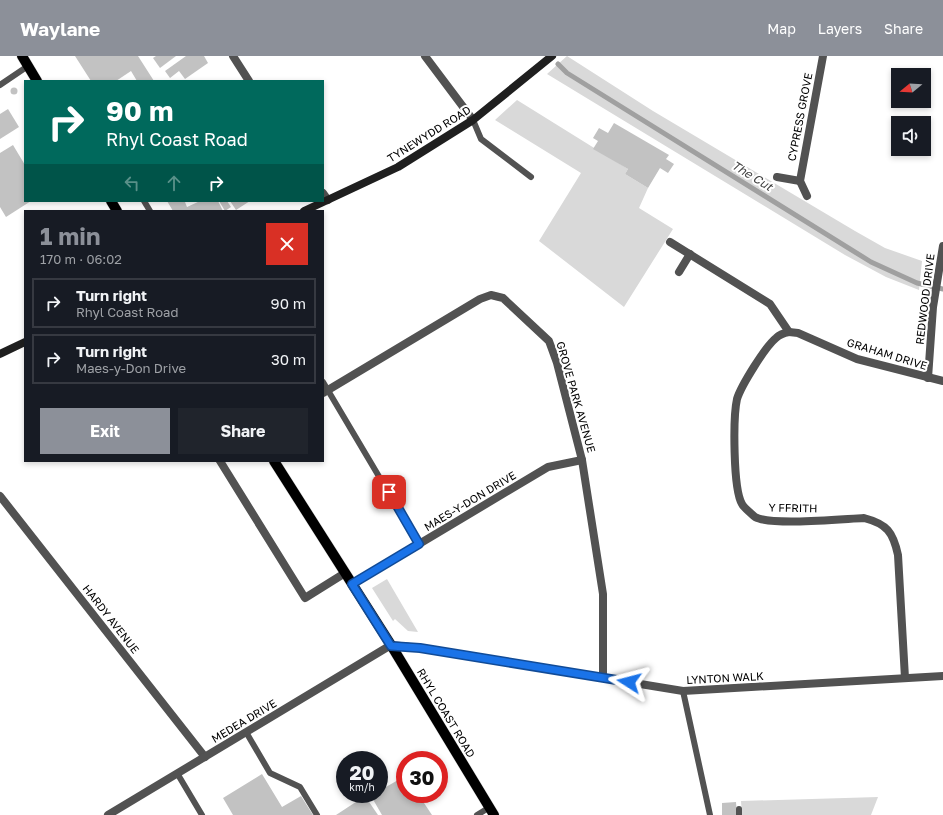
<!DOCTYPE html>
<html lang="en">
<head>
<meta charset="utf-8">
<style>
  :root { --surface:#171b24; --page:#20242c; --text:#f1f3f6; --muted:#9ea1a6; --line:#363941; --accent:#8c9099 }
  body { margin:0; font-family:"Golos Text",sans-serif; background:var(--page); color:var(--text); height:100vh; display:flex; flex-direction:column; font-size:15px; white-space:nowrap }
  * { box-sizing:border-box; margin:0 }
  p { font-size:13px; color:var(--muted) }
  .icon { flex:none; width:22px; height:22px; fill:none; stroke:currentColor; stroke-width:2; stroke-linecap:round; stroke-linejoin:round }
  .map { position:relative; flex:1; overflow:hidden }
  .details { position:absolute; left:24px; top:154px; width:300px; height:252px; display:flex; flex-direction:column; background:var(--surface); border-radius:0px; box-shadow:0 2px 6px #0003 }
  .details>* { flex:none }
  .top-card { position:absolute; left:24px; top:24px; width:300px; height:122px; border-radius:0px; box-shadow:0 2px 6px #0003; background:#00695c; color:#fff; overflow:hidden }
  .needle { width:26px; rotate:252deg }
  .fabs { position:absolute; left:891px; top:12px; display:grid; gap:8px }
  .fabs a { display:grid; place-items:center; width:40px; height:40px; border-radius:0px; background:var(--surface); box-shadow:0 2px 6px #0003; font-size:20px }
  .speed { position:absolute; left:336px; top:695px; display:flex; gap:8px; font-size:20px; font-weight:700; text-align:center }
  .speed>* { display:grid; place-content:center; width:52px; height:52px; border-radius:50%; background:var(--surface); box-shadow:0 2px 6px #0003; line-height:1 }
  .speed small { font-size:10px; font-weight:400 }
  .speed .limit { border:6px solid #d22; background:#fff; color:#111 }
  .pin { position:absolute; display:grid; place-items:center; width:34px; height:34px; color:#fff; margin:-17px; border-radius:8px; box-shadow:0 2px 6px #0006 }
  .me { position:absolute; width:44px; margin:-22px; rotate:279deg; stroke-linejoin:round; filter:drop-shadow(0 0 3px #0008) }
  .turn { display:flex; align-items:center; gap:14px; height:84px; padding:0 16px; font-size:18px }
  .turn .icon { width:52px; height:52px; stroke-width:2.5 }
  .turn b { display:block; font-size:28px; line-height:34px }
  .lanes { display:flex; align-items:center; height:38px; padding:0 16px; background:#0003; justify-content:center; gap:20px; direction:ltr }
  .lanes .off { opacity:.35 }
  .round { display:grid; place-items:center; flex:none; width:42px; height:42px; border-radius:0px; background:var(--page) }
  .head { display:flex; align-items:center; justify-content:space-between; height:68px; padding:0 16px }
  h1 { font-size:24px; font-weight:700; line-height:30px; color:var(--accent) }
  .action { display:flex; gap:8px; margin-top:auto; padding:8px 16px }
  .action a { flex:1; height:46px; border-radius:0px; background:var(--accent); color:#fff; font-size:16px; font-weight:700; line-height:46px; text-align:center }
  .action a+a { background:var(--page); color:var(--text) }
  ul { padding:0; list-style:none }
  li { display:flex; align-items:center; gap:12px; height:50px; margin:0 8px 6px; padding:0 8px; border:2px solid var(--line); border-radius:0px }
  li div { flex:1 }
  li b { display:block; font-size:15px }
  li em { font-style:normal }
  header { display:flex; align-items:center; gap:24px; box-sizing:border-box; height:56px; padding:0 20px; background:var(--accent); color:#fff }
  header strong { font-size:19px }
  nav { display:flex; gap:22px; margin-inline-start:auto; font-size:14px }
  .map>svg:first-child { display:block }
</style>
</head>
<body>
<header>
<strong>Waylane</strong>
<nav><a>Map</a><a>Layers</a><a>Share</a></nav>
</header>
<div class="map">
<svg width="943" height="759" viewBox="0 0 943 759">
  <rect width="100%" height="100%" fill="#fff"/>
  <g fill="#d9d9d9">
    <path d="M567,0L653,55L855,175L885,192L922,205L919,234L886,221L845,199L547,18Z"/>
    <path d="M517,44L628,113L625,118L648,132L639,152L673,173L624,251L539,185L581,117L495,64Z"/>
    <path d="M387,523L418,576L408,575L395,563L393,565L372,532Z"/>
    <path d="M878,741L871,759H742L741,745Z"/>
  </g>
  <g fill="none" stroke-linecap="round" stroke-linejoin="round">
    <path stroke="#a0a0a0" stroke-width="5" d="M558,8L567,17L871,206L917,227L943,233"/>
  </g>
  <g fill="#c2c2c2">
    <path d="M75,0H138L154,25H137L131,15L116,25H91Z"/>
    <path d="M156,0H176L160,12L153,2Z"/>
    <path d="M186,0H204L208,7L185,23L179,15L170,22L165,15Z"/>
    <circle cx="14" cy="35" r="3.5"/>
    <path d="M8,53L19,71L0,83V58Z"/>
    <path d="M614,67L669,99L666,103L674,108L668,117L660,112L648,132L625,118L628,113L593,93L598,85L593,82L599,72L608,77Z"/>
    <path d="M13,89L25,109V145H31L6,161L0,151V97Z"/>
    <path d="M167,145H186L185,146L187,151L200,145H218L223,155H173Z"/>
    <path d="M219,145H227L231,151L225,155Z"/>
    <path d="M230,145H250L236,154Z"/>
    <path d="M262,718L282,751L301,740L313,759H233L223,742Z"/>
    <path d="M405,720V738H424L426,742L422,744L432,759H382L371,740L379,738V735Z"/>
    <path d="M365,740L378,759H336Z"/>
    <path d="M736,746L737,759H722V747Z"/>
  </g>
  <g fill="none" stroke-linecap="round" stroke-linejoin="round">
    <defs>
      <g id="primary">
        <path d="M22,0L37,25"/>
        <path d="M111,145L117,155"/>
        <path d="M274,405L391,589L494,759"/>
      </g>
    </defs>
    <use href="#primary" stroke="#dbdbdb" stroke-width="11"/>
    <g stroke="#525252" stroke-width="6">
      <path d="M0,29L28,10"/>
      <path d="M473,64L481,83L531,121"/>
      <path d="M144,145L150,155"/>
      <path d="M323,326L419,488"/>
      <path d="M683,635L710,759"/>
      <path d="M246,676L270,717L300,731L317,759"/>
      <path d="M177,717L202,759"/>
      <path d="M739,753V759"/>
      <path d="M477,759L490,751"/>
    </g>
    <g stroke="#525252" stroke-width="8">
      <path d="M233,0L249,25"/>
      <path d="M425,0L473,64"/>
      <path d="M777,121L800,125"/>
      <path d="M323,137L328,144"/>
      <path d="M807,140L800,125L823,0"/>
      <path d="M670,186L770,248L789,276L798,277L857,303L943,325"/>
      <path d="M679,216L690,198"/>
      <path d="M789,276C784,277 780,278 776,282C765,291 741,330 737,343C733,361 733,433 742,448C744,452 752,458 755,461C771,470 842,463 864,462C887,468 893,476 898,499L905,622"/>
      <path d="M928,322L933,251L943,190"/>
      <path d="M323,337L480,243L491,239L503,242L549,285L557,307L582,404L603,538V622"/>
      <path d="M220,405L305,542L345,517"/>
      <path d="M0,440L205,701"/>
      <path d="M352,528L548,411L582,404"/>
      <path d="M108,759L391,589L420,592L683,635L943,620"/>
    </g>
    <g stroke="#1f1f1f" stroke-width="8">
      <path d="M304,155L398,111L473,64L552,0"/>
      <path d="M0,298L25,286"/>
    </g>
    <use href="#primary" stroke="#000" stroke-width="10"/>
  </g>
  <g fill="none" stroke-linecap="round" stroke-linejoin="round">
    <defs>
      <path id="route" d="M389,436L419,488L352,528L391,590L420,592L629,626"/>
    </defs>
    <use href="#route" stroke="#114b97" stroke-width="10"/>
    <use href="#route" stroke="#1a73e8" stroke-width="7"/>
  </g>
  <g text-anchor="middle" stroke-width="4" stroke-linejoin="round" paint-order="stroke">
    <g font-size="11" fill="#000" stroke="#fff">
      <text transform="translate(800 61) rotate(-79)" y="4">CYPRESS GROVE</text>
      <text transform="translate(429 78) rotate(-32)" y="4">TYNEWYDD ROAD</text>
      <text transform="translate(925 243) rotate(-83)" y="4">REDWOOD DRIVE</text>
      <text transform="translate(887 298) rotate(17)" y="4">GRAHAM DRIVE</text>
      <text transform="translate(576 341) rotate(74)" y="4">GROVE PARK AVENUE</text>
      <text transform="translate(470 445) rotate(-31)" y="4">MAES-Y-DON DRIVE</text>
      <text transform="translate(793 452) rotate(1)" y="4">Y FFRITH</text>
      <text transform="translate(111 563) rotate(52)" y="4">HARDY AVENUE</text>
      <text transform="translate(725 622) rotate(-3)" y="4">LYNTON WALK</text>
      <text transform="translate(446 657) rotate(59)" y="4">RHYL COAST ROAD</text>
      <text transform="translate(244 665) rotate(-31)" y="4">MEDEA DRIVE</text>
    </g>
    <g font-size="12" font-style="italic" fill="#414141" stroke="#fff">
      <text transform="translate(752 120) rotate(32)" y="4">The Cut</text>
    </g>
  </g>
</svg>
<div class="fabs">
<a><svg class="needle" viewBox="-14 -14 28 28"><path d="M0-13l5 13h-10z" fill="#e53935"/><path d="M0 13l5-13h-10z" fill="#9ea1a6"/></svg></a>
<a><svg class="icon" aria-label="sound" viewBox="0 0 24 24"><path d="M4 9h4l5-4v14l-5-4H4zM17 9q2 3 0 6"/></svg></a>
</div>
<div class="speed"><div>20<small>km/h</small></div><div class="limit">30</div></div>
<div class="pin" style="left:389px;top:436px;background:#d93025"><svg class="icon" aria-label="arrive" viewBox="0 0 24 24"><path d="M6 21V4h12l-3 4 3 4H6"/></svg></div>
<svg class="me" style="left:629px;top:626px" viewBox="-20 -20 40 40"><path d="M0-17L14 15 0 8-14 15z" fill="#1a73e8" stroke="#fff" stroke-width="4"/></svg>
<div class="top-card">
<div class="turn"><svg class="icon" aria-label="right" viewBox="0 0 24 24"><path d="M7 20v-9h11M14 6l5 5-5 5"/></svg><div><b>90 m</b>Rhyl Coast Road</div></div>
<div class="lanes"><svg class="icon off" aria-label="left" viewBox="0 0 24 24"><path d="M17 20v-9H6M10 6l-5 5 5 5"/></svg><svg class="icon off" aria-label="ahead" viewBox="0 0 24 24"><path d="M12 20V5M6 11l6-6 6 6"/></svg><svg class="icon" aria-label="right" viewBox="0 0 24 24"><path d="M7 20v-9h11M14 6l5 5-5 5"/></svg></div>
</div>
<section class="details">
<div class="head"><div><h1>1 min</h1><p>170 m · 06:02</p></div><a class="round" style="background:#d93025;color:#fff"><svg class="icon" aria-label="close" viewBox="0 0 24 24"><path d="M6 6l12 12M18 6L6 18"/></svg></a></div>
<ul>
<li><svg class="icon" aria-label="right" viewBox="0 0 24 24"><path d="M7 20v-9h11M14 6l5 5-5 5"/></svg><div><b>Turn right</b><p>Rhyl Coast Road</p></div><em>90 m</em></li>
<li><svg class="icon" aria-label="right" viewBox="0 0 24 24"><path d="M7 20v-9h11M14 6l5 5-5 5"/></svg><div><b>Turn right</b><p>Maes-y-Don Drive</p></div><em>30 m</em></li>
</ul>
<div class="action"><a>Exit</a><a>Share</a></div>
</section>
</div>
</body>
</html>
